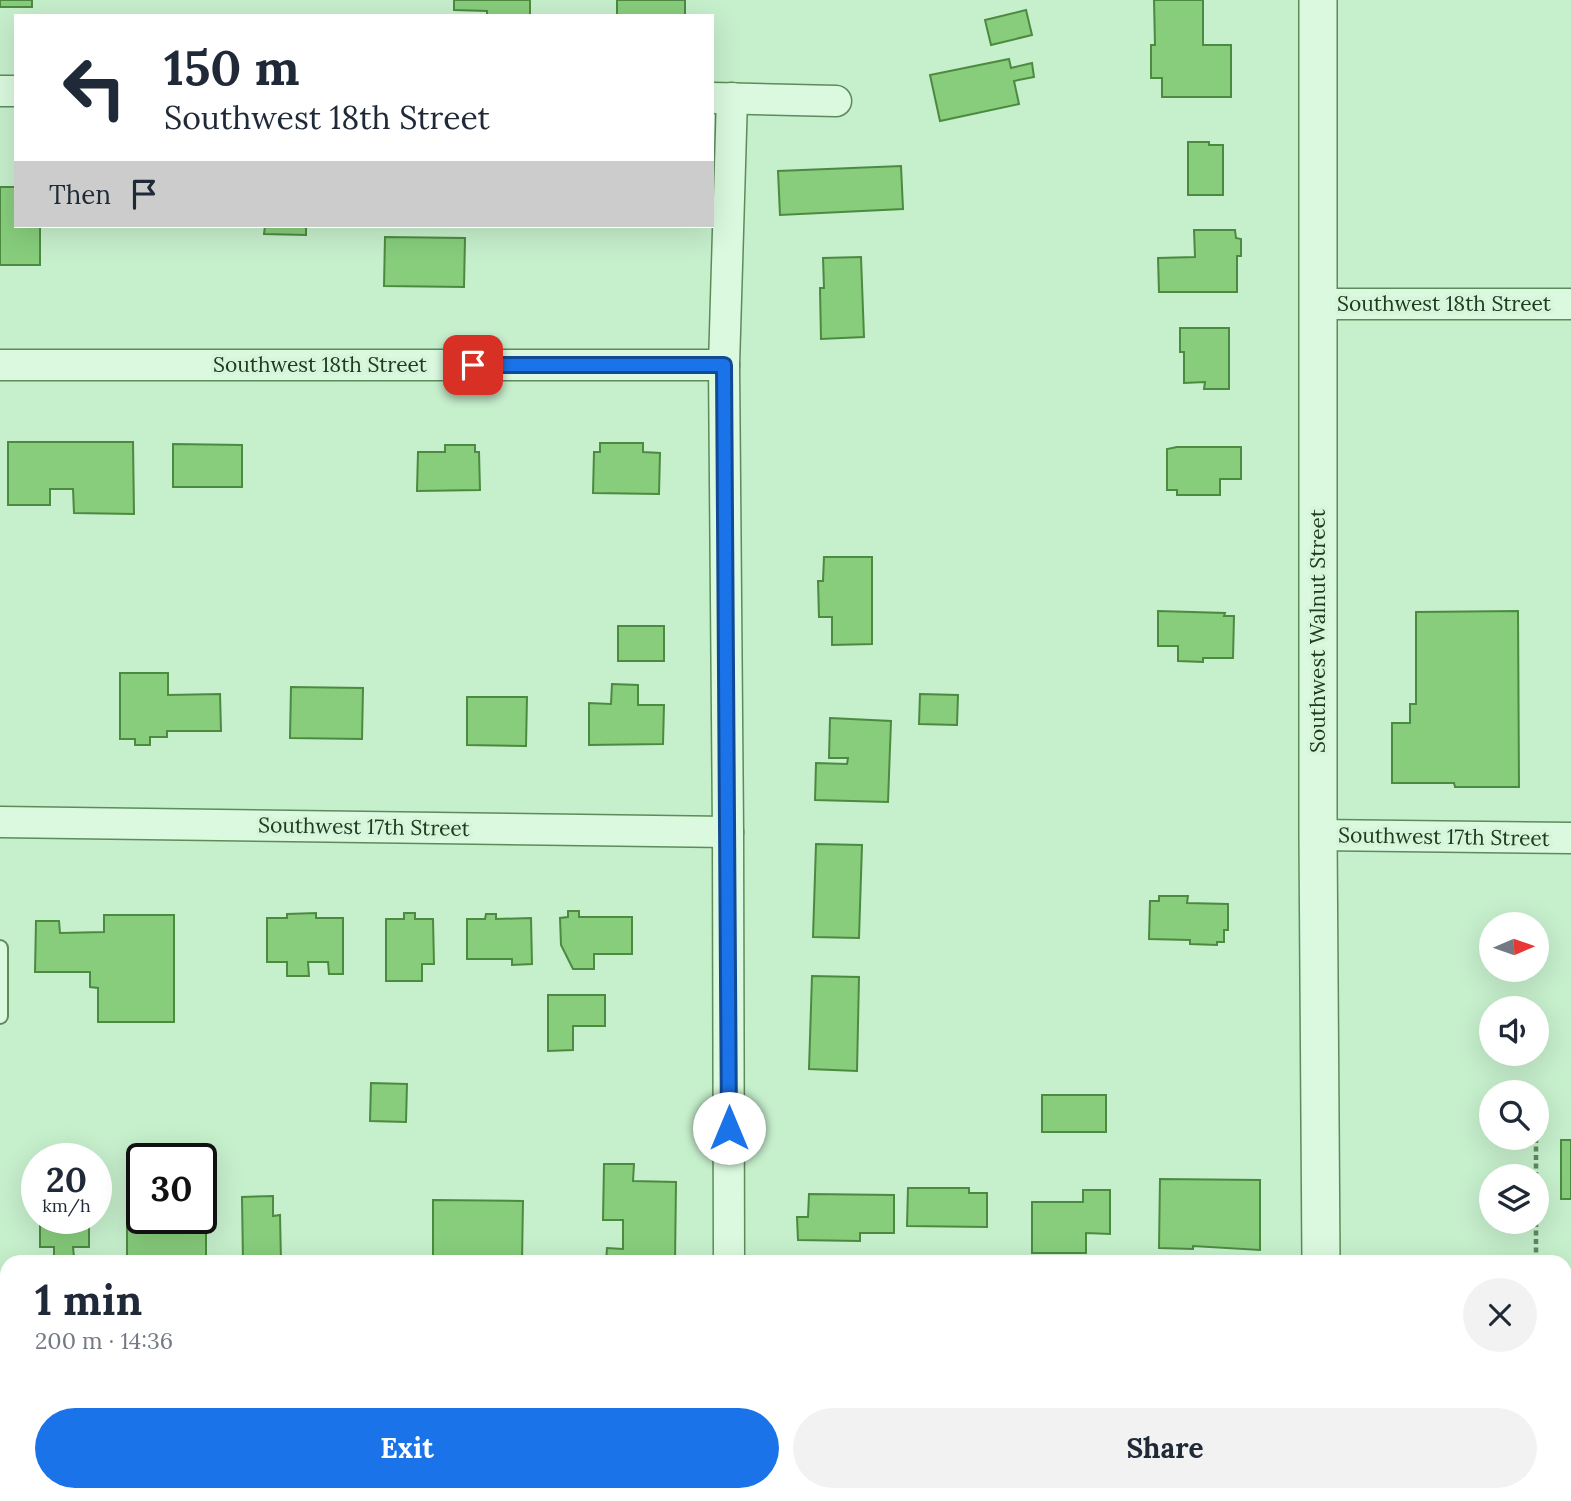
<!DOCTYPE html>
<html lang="en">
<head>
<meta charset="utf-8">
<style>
  :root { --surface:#fff; --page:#f2f2f3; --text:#1f2937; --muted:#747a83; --accent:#1a73e8 }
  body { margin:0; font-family:Lora,serif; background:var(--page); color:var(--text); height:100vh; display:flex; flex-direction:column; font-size:26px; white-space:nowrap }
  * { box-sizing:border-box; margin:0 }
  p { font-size:23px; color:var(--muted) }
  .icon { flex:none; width:38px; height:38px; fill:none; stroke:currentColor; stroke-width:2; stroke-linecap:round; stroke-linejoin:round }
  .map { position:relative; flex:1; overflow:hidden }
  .details { position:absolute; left:0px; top:1255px; width:1572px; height:247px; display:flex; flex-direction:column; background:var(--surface); border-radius:21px 21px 0 0; box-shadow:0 7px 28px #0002 }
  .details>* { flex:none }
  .banner { position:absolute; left:14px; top:14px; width:700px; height:214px; border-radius:0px; box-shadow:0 7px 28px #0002; background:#fff; color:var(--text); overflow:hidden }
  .needle { width:46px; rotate:88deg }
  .fabs { position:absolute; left:1479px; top:912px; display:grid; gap:14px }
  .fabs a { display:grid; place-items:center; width:70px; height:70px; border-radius:50%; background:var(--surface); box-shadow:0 7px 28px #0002; font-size:35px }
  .speed { position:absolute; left:21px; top:1143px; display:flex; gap:14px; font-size:35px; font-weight:700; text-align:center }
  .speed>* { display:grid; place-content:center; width:91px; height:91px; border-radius:50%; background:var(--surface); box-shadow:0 7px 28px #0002; line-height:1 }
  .speed small { font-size:18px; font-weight:400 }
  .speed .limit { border:4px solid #111; border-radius:10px; background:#fff; color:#111 }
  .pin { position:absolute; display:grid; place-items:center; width:60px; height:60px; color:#fff; margin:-30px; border-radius:14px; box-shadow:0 4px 10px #0006 }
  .me { position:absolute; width:77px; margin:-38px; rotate:0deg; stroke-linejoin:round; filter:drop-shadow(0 0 5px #0008) }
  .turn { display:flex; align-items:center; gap:24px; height:147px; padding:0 35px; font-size:32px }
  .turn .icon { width:91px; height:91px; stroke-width:2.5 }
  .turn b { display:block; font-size:49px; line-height:60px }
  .then { display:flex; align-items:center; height:66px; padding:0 35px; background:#0003; gap:14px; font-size:26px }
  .round { display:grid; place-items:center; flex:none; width:74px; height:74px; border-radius:37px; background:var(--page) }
  .headline { display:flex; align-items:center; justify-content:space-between; height:119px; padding:0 35px }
  h1 { font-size:42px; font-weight:700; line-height:52px }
  .primary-button { display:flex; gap:14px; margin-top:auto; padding:14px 35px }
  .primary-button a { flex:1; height:80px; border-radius:42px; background:var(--accent); color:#fff; font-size:28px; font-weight:700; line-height:80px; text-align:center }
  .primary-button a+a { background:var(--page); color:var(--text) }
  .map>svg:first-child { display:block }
</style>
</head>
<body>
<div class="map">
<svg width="1571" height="1501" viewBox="0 0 1571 1501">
  <rect width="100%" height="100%" fill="#c6efcc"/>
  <g fill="#87cd7c" stroke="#4d8a41" stroke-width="2">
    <rect x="0" y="0" width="32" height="7"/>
    <path d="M454,0H530V16H487V11L454,10Z"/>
    <rect x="617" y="0" width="68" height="16"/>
    <path d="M1154,0H1203V45H1231V97H1162V78H1151V45H1155Z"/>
    <path d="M1026,10L1032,35L991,45L985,20Z"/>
    <path d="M1009,59L1011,68L1032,63L1034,77L1014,81L1019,104L940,121L930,75Z"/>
    <path d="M1188,142H1209V145H1223V195H1188Z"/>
    <path d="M901,166L903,209L780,215L778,171Z"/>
    <path d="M0,187H16V226H40V265H0Z"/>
    <path d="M265,226H306V235L264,234Z"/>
    <path d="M1194,230H1235L1236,238L1241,239V256H1237V292H1159L1158,258L1195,257Z"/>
    <path d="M385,237L465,238L464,287L384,286Z"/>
    <path d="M861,257L864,337L821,339L820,288H824L823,258Z"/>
    <path d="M1180,328H1229V389H1204L1205,382L1184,383V352H1180Z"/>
    <path d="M8,442H133L134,514L74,513L73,489H50V505H8Z"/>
    <path d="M600,443H643V452L660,453L659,494L593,493L594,452H600Z"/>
    <path d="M173,444L242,445V487H173Z"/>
    <path d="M445,445H475V452H479L480,490L417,491L418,452H445Z"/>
    <path d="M1177,447H1241V479H1220V495H1177V490H1167V449Z"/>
    <path d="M824,557H872V644L832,645V617H819L818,581H823Z"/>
    <path d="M1158,611L1225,613L1224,616H1234L1233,658H1203V662L1178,661V646H1158Z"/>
    <path d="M1518,611L1519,787H1455L1454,783H1392V723H1410V704H1416V612Z"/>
    <rect x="618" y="626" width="46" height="35"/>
    <path d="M120,673H168V695L220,694L221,731H167V737H150V745H135V739H120Z"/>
    <path d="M612,684L638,685V705H664L663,744L589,745V703L611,704Z"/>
    <path d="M291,687L363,688L362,739L290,738Z"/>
    <path d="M920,694L958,695L957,725L919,724Z"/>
    <path d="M467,697H527L526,746L467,745Z"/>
    <path d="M830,718L891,721L888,802L815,800L816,763L847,764L848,758H829Z"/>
    <path d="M816,844L862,845L859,938L813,937Z"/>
    <path d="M1159,896H1188L1187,903L1228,904V930H1224V942H1217V945L1190,944V940L1149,939L1150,901H1159Z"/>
    <path d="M568,911H579V917H632V954H594V969H573L561,945L560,918L568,917Z"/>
    <path d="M316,913V918H343V974H329L328,962H308L309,976H287V962H267V918H287V914Z"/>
    <path d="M404,913H415V919H433L434,964H422V981H386V919H404Z"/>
    <path d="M486,914H496V919L531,918L532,964L512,965V959H467V919H485Z"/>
    <path d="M104,915H174V1022H98V988L90,987V972H35L36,921H59L60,933L104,932Z"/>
    <path d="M812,976L859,977L857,1071L809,1069Z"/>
    <path d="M548,995H605V1026H573V1050L548,1051Z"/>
    <path d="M371,1083L407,1084L406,1122L370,1121Z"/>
    <rect x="1042" y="1095" width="64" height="37"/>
    <rect x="1561" y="1140" width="10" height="59"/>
    <path d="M604,1164H634L633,1181L676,1182L675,1262H606L607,1248L623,1249V1220H603Z"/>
    <path d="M1160,1179L1260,1180V1250L1193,1246V1249L1159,1248Z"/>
    <path d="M908,1188H969V1193H987V1227L907,1226Z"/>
    <path d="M1083,1190H1110V1234L1086,1233V1253H1032V1202H1083Z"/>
    <path d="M809,1194L894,1195V1233H860V1241L798,1240L797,1217H808Z"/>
    <path d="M273,1196V1216L280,1215L281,1262H243L242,1197Z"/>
    <path d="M201,1198H206V1262H179V1257H127V1211H142V1218H201Z"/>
    <path d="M433,1200L523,1201L522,1262H433Z"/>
    <path d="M40,1218H89V1247H73L74,1257H54V1247H40Z"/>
    <rect x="0" y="1389" width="7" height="30"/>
    <rect x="1564" y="1392" width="7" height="84"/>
    <rect x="78" y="1494" width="21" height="7"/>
    <path d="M632,1494H672V1500L678,1501H632Z"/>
  </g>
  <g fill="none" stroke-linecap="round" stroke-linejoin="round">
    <defs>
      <path id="service" d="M0,948V1016"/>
      <g id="minor">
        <path d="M0,91H16"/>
        <path d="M713,98L836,101"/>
        <path d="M1317,304H1571"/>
        <path d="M0,365H724"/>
        <path d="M0,822L728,832"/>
        <path d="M1318,835L1571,838"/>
        <path d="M729,1262L728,832L724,365L732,98"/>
        <path d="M0,1318H7"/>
        <path d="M1564,1331H1571"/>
        <path d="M730,1494V1501"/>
      </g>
      <g id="tertiary">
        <path d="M1318,0V835L1321,1262"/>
        <path d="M1324,1494L1325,1501"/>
      </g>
    </defs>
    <use href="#service" stroke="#5d8b5b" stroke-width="18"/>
    <use href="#minor" stroke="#5d8b5b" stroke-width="33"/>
    <use href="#tertiary" stroke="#5d8b5b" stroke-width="40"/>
    <g stroke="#5d8b5b" stroke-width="4.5" stroke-dasharray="5 3.5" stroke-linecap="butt">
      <path d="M1536,1138V1176"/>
      <path d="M1536,1222V1262"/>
    </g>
    <use href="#service" stroke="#daf9de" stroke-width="14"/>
    <use href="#minor" stroke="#daf9de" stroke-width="30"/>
    <use href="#tertiary" stroke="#daf9de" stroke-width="37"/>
  </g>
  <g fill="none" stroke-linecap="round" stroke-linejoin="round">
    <defs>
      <path id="route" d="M473,365H724L729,1128"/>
    </defs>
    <use href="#route" stroke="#114b97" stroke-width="18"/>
    <use href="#route" stroke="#1a73e8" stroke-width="12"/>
  </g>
  <g text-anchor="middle" stroke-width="7" stroke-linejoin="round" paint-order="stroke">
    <g font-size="21" fill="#213b1f" stroke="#d6f6db">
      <text x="1444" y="311">Southwest 18th Street</text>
      <text x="320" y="372">Southwest 18th Street</text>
      <text transform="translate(1318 631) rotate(-90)" y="7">Southwest Walnut Street</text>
      <text transform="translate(364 827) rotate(1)" y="7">Southwest 17th Street</text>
      <text transform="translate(1444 837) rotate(1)" y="7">Southwest 17th Street</text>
    </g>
  </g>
</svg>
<div class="fabs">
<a><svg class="needle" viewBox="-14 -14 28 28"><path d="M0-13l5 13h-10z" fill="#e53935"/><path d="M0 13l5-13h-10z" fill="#747a83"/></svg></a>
<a><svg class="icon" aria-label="sound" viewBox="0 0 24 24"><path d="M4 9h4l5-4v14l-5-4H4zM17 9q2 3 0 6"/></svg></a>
<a><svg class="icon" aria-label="search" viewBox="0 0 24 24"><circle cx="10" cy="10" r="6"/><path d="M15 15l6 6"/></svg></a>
<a><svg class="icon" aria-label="layers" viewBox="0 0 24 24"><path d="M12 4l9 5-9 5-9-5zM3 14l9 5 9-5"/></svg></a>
</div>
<div class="speed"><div>20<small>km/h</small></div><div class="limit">30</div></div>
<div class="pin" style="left:473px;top:365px;background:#d93025"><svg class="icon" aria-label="arrive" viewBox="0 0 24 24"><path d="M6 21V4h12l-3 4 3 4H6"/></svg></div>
<svg class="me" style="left:729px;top:1128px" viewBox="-20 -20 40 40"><circle r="19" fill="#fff"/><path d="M0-13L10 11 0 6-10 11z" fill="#1a73e8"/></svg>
<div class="banner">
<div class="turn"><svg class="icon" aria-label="left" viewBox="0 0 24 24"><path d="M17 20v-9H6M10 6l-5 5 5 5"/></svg><div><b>150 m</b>Southwest 18th Street</div></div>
<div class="then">Then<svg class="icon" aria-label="arrive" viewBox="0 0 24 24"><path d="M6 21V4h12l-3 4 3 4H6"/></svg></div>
</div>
<section class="details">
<div class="headline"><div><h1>1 min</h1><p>200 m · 14:36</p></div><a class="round"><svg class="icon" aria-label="close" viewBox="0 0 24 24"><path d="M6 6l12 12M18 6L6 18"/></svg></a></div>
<div class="primary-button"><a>Exit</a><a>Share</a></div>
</section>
</div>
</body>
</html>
